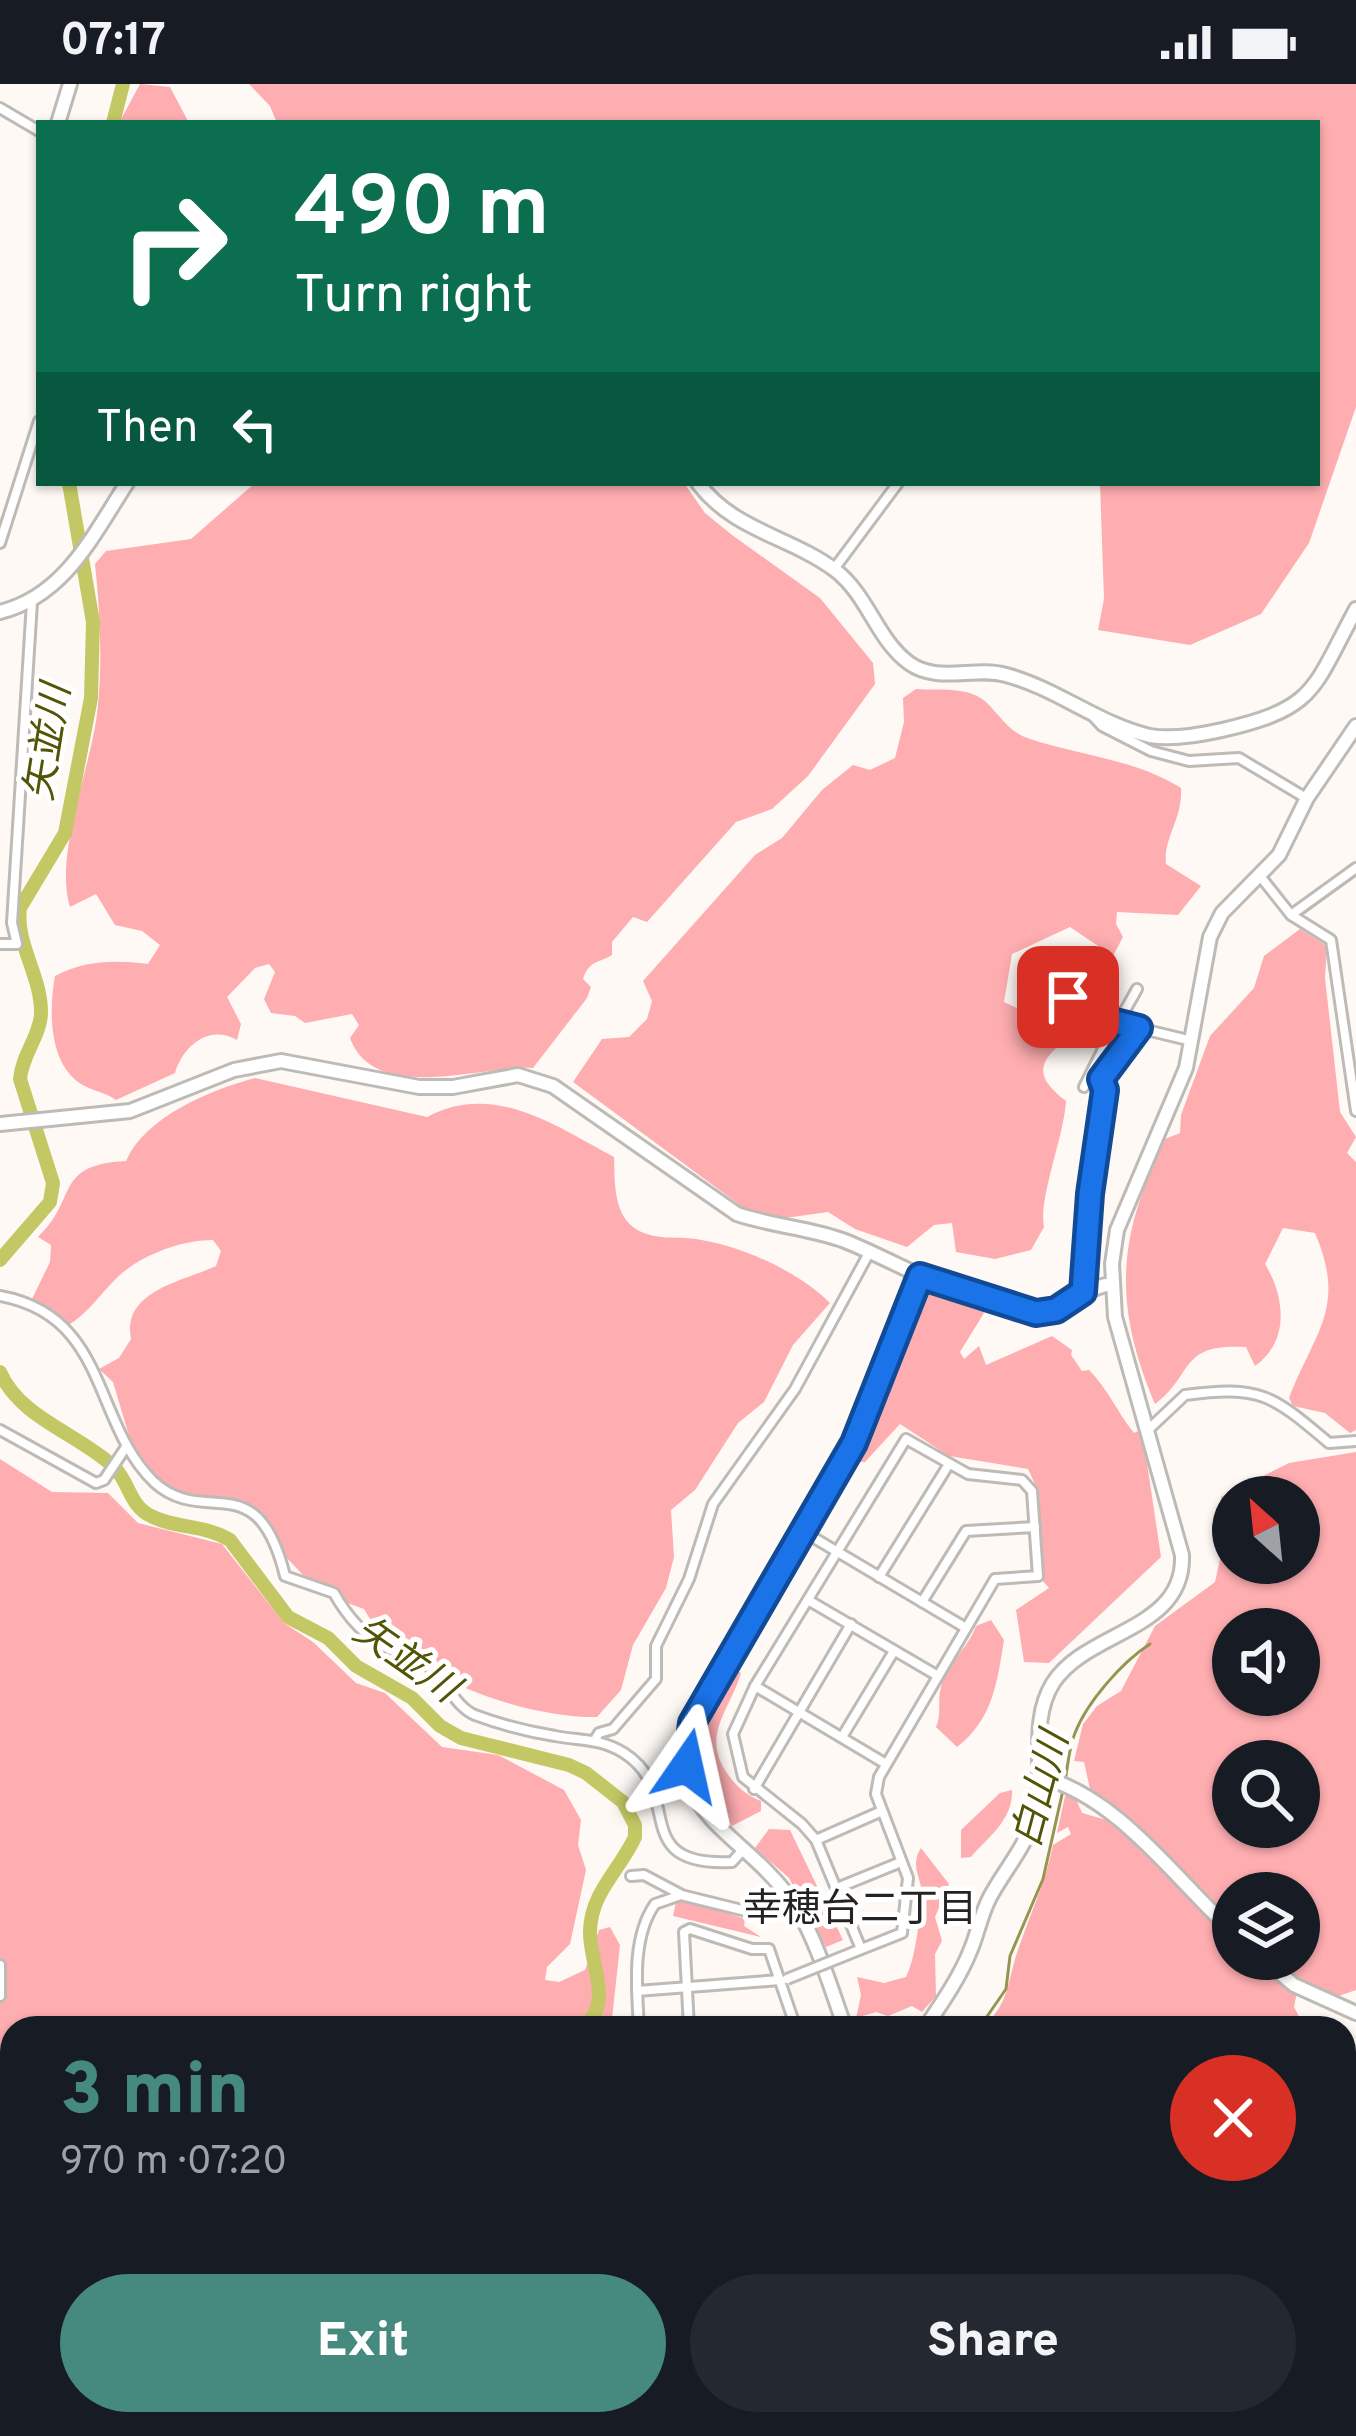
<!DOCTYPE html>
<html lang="en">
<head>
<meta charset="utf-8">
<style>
  :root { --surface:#171b24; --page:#242831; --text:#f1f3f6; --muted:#9ea1a6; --accent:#45897f }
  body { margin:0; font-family:Overpass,"Noto Sans JP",sans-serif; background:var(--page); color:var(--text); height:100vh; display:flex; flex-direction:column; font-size:45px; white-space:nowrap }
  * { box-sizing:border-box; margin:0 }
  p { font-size:39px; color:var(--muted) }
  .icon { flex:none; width:66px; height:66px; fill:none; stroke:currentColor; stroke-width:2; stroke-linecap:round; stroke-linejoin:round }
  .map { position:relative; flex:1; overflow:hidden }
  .details { position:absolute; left:0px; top:1932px; width:1356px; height:420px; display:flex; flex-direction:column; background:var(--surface); border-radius:36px 36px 0 0; box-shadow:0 3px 9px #0004 }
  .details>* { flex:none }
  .banner { position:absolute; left:36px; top:36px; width:1284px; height:366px; border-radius:0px; box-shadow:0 3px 9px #0004; background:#0b6e4f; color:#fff; overflow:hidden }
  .needle { width:78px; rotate:333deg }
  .tools { position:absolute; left:1212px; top:1392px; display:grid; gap:24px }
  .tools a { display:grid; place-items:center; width:108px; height:108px; border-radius:50%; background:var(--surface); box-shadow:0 3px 9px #0004; font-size:60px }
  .pin { position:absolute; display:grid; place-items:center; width:102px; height:102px; color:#fff; margin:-51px; border-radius:24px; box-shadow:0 6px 18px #0006 }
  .me { position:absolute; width:132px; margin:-66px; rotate:11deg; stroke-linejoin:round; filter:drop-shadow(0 0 9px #0008) }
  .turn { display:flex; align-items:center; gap:42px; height:252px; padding:0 60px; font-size:54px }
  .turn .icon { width:156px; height:156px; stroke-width:2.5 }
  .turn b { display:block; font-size:84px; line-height:102px }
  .then { display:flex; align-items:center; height:114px; padding:0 60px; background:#0003; gap:24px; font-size:45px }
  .round { display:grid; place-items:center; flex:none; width:126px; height:126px; border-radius:63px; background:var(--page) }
  .overview { display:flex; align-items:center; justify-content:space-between; height:204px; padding:0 60px }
  h1 { font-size:72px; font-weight:800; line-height:90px; color:var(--accent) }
  .button { display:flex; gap:24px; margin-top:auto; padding:24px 60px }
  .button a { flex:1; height:138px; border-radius:72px; background:var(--accent); color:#fff; font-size:48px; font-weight:800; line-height:138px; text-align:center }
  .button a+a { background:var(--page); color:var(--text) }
  .status { display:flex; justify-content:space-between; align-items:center; height:84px; padding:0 60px; background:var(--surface); direction:ltr }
  .status svg { height:33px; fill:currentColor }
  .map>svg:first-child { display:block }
</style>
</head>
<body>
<div class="status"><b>07:17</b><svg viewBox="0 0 49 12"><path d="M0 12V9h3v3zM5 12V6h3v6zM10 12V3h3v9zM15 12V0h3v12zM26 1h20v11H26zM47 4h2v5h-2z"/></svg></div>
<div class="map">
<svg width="1356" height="2352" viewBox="0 0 1356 2352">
  <rect width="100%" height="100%" fill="#fef9f5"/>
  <g fill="#feadb0" fill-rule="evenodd">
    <path d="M140,0L170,3L189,39H119Z"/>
    <path d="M249,0H1356V323L1309,459L1261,530L1190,561L1098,546L1104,515L1100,399H1317V39H277L270,22Z"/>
    <path d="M255,399H684L705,429L732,451L820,514L873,579L875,600L808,692L772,725L736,738L647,838L633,833L612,858V871C598,880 590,875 583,895L591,903L587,914L533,984C482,981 374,1021 350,954L359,941L352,930L305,939L295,932L271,929L264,915L275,888L269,880L255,884L227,913L241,940L237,956C209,940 183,962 175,989L116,1016C105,1008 92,1007 81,1000C48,979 49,925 55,892C86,876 114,876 148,880L160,861L142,847L115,841L96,810L70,823C54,772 90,686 97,630C103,582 100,528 95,480L106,467L191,455Z"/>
    <path d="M916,605C939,607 970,601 988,620C1002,634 1009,648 1030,655C1082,672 1134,675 1181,704C1183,735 1163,754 1166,780L1201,802L1178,831L1117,828L1116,840L1123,853L1113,872L1070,843L1012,870L1004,918L1030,930L1048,923C1066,937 1084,934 1102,947L1095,960L1071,953C1038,975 1032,992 1066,1017C1064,1053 1038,1115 1044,1143L1031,1166L995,1175L956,1168L952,1139L934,1141L907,1163L855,1145L828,1128L785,1134L748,1127L573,998L602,955L629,953L647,935L652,917L643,897L755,771L782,754L822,706L853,681L870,686L895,674L904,638L903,614Z"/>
    <path d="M1300,845L1327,862L1325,894L1340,1028L1356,1053L1347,1069L1356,1078V1346L1350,1349L1325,1329L1293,1322L1289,1314C1315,1247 1347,1224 1315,1149L1283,1144L1265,1180C1285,1213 1290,1257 1255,1282L1246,1263C1178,1259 1195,1290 1155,1320C1112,1218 1118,1153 1165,1055L1180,1049L1181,1031L1210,952L1254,904L1264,872Z"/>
    <path d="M255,994L427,1033C494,997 555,1042 614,1073C615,1097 613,1127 633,1143C652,1157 675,1152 696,1155C742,1162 798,1187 830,1219L793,1261L764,1318L738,1339L695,1406L671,1426L674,1473L666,1504L633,1561L621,1606L597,1633C524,1634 400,1592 364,1525L320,1509L249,1434L214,1416L163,1409L130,1355L113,1298L99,1285L119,1274L131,1255C122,1207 181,1198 216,1182L221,1167L213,1156C186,1156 153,1167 130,1183C105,1200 93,1228 65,1243L32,1215L50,1178L51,1161L38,1153C79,1114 53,1081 126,1077C145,1033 210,1006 255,994Z"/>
    <path d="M929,1199L978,1220L984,1229L960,1268L964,1275L979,1262L986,1281L1052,1252L1072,1266L1071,1271L1082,1287L1089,1286C1108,1305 1117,1328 1134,1349L1142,1345L1161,1473L1049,1579L1024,1578L1016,1526L1049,1504L1041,1495L1039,1409L1028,1385L949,1372L900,1340L865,1378H854L820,1428L814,1427L890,1295L920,1210Z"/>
    <path d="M1356,1368V1906L1333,1914L1298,1898L1269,1875H1299V1809H1233V1843L1090,1705L1084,1678L1074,1677L1083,1640L1097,1622L1121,1607L1155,1542L1215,1498L1225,1452L1221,1413L1289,1379ZM1233,1413H1299V1479H1233ZM1233,1545H1299V1611H1233ZM1233,1677H1299V1743H1233Z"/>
    <path d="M0,1375L52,1408L108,1409L138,1439L222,1460L284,1539L313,1558L356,1599L385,1609L442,1663L498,1671L564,1706L581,1736L578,1761L586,1786L570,1860L547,1883L545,1896L559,1898L585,1886L599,1846L610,1843L620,1861L611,1944H12V1991L7,1988L0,1999Z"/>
    <path d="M991,1536L1004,1556C997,1599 993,1635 957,1663L936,1643C942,1630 937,1617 941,1603C947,1579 968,1565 976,1542Z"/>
    <path d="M735,1584L741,1589C731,1624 702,1650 725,1686C734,1700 745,1711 761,1717V1727L732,1742C706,1713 687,1663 706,1624C712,1610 725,1597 735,1584Z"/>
    <path d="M1012,1706C1013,1736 989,1752 971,1773L961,1774V1746L1000,1709Z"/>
    <path d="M1073,1708L1082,1729L1110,1737L1233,1856V1875H1254L1297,1908L1294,1923L1305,1944H984C1013,1911 1006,1898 1020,1860C1032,1826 1046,1796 1053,1761L1071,1750L1068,1743L1057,1749L1065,1712Z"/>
    <path d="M769,1745L790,1746L843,1856L826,1863L789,1794L755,1764Z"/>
    <path d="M921,1764L949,1800L935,1833L942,1857L935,1870L936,1912L922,1928L912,1922L888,1932L876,1928L856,1934L861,1911L857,1893L884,1899L906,1893C916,1873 918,1840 922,1818C925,1797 908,1784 921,1764Z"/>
    <path d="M685,1815L745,1835L744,1842L761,1853L673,1832L676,1818Z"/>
    <path d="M1344,1981L1356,1983V2352H661L668,2340H1344Z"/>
    <path d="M0,2145L12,2163V2340H279L302,2352H0Z"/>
  </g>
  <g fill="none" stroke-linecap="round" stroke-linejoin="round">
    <g stroke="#949651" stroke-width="3">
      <path d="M1299,832L1356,791"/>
      <path d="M1065,1697C1068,1681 1069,1663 1075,1649C1087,1618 1122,1578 1150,1560"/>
      <path d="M979,1944L1006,1905L1010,1872L1043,1795L1063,1706"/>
    </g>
    <g stroke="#c3c865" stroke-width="14">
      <path d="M113,39L123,0"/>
      <path d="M0,1176L50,1118L53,1099L20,995C22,971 40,952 41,930C42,892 15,860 20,824L65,749L91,614L93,538L69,399"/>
      <path d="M0,1288C20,1334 77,1349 113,1382C129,1396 129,1422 151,1432C176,1445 204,1440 230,1456L288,1533L328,1554L356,1582L412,1614L440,1642L461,1654L569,1681L586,1689L623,1718L635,1741V1753C620,1786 591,1808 590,1847C589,1881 616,1921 581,1944"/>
      <path d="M650,2352L654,2340"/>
    </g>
    <defs>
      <g id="street">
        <path d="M0,24L39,47"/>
        <path d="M0,459L39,337"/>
        <path d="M834,485L898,399"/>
        <path d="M1092,631L1102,642L1151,667L1189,677L1239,674L1306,714"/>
        <path d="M1260,792L1291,831L1331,856L1356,1027"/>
        <path d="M1291,831L1356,784"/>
        <path d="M0,860H17L12,839L32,518"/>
        <path d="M1049,879L1066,884L1067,917L1071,922L1118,939"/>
        <path d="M1137,905L1118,939L1192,957"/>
        <path d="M1084,1003L1116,939"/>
        <path d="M1083,1207L1090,1110L1105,1006L1101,995L1140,944"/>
        <path d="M0,1212C109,1232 92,1338 154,1398C205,1445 257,1378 285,1492L334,1509C346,1531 367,1556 391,1566C403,1571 414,1571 425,1579C443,1592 454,1622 475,1631C499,1640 530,1648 555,1652C581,1657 600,1654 624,1669C686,1708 626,1783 732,1778L742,1767"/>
        <path d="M1149,1345L1185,1311C1261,1301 1272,1311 1329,1359L1356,1357"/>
        <path d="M0,1346L96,1399L104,1396L126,1363"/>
        <path d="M804,1448L966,1544"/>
        <path d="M879,1493L949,1380"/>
        <path d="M808,1516L938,1592"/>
        <path d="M922,1518L966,1447L1035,1443"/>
        <path d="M755,1602L886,1680"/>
        <path d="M842,1653L894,1567"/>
        <path d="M595,1656L599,1649L613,1645L656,1595V1562L689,1495L713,1420L795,1305L869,1169"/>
        <path d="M754,1705L851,1540"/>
        <path d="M816,1756L882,1727"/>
        <path d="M631,1792L644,1791L680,1810"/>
        <path d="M837,1804L901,1778"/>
        <path d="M854,1868L902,1849L908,1794L876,1710L879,1693L995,1495L1038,1492L1032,1407L1022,1396L968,1390L906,1355L755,1602L733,1650L743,1693L802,1740L816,1756L861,1865"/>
        <path d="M0,1881V1912"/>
        <path d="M637,1907L780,1896"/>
        <path d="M639,1944C637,1905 631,1854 655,1820L681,1811L758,1830L796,1822"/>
        <path d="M689,1944L684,1848L690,1845L752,1865H769L796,1944"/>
        <path d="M306,2340L321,2345L334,2340"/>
        <path d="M395,2352L401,2340"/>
      </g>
      <g id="secondary">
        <path d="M58,39L70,0"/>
        <path d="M698,399C734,447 789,452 835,486C868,511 877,556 909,579C938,600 974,582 1006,591C1056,604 1100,641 1150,652C1173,656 1200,651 1222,646C1317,624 1312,606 1356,525"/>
        <path d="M0,528C65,512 93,451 127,399"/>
        <path d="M0,1040L130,1027L234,986L281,977L419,1003H453L518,991L553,1002L737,1130C772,1142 811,1144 845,1157C900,1179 978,1227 1037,1230C1066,1231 1083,1202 1113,1200"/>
        <path d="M1039,1692C1119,1713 1174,1794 1233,1848"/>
        <path d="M1263,1875L1294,1901L1356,1929"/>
        <path d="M845,1944C832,1907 814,1848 792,1817C739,1741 647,1728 705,1612L855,1359L920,1192"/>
        <path d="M925,1944C942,1919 960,1893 971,1865C978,1848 981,1830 990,1813C1004,1787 1026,1762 1034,1734C1047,1690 1028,1639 1053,1599C1087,1546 1185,1547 1182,1471L1115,1233L1112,1180L1117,1146L1186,984L1210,853L1222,829L1279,771L1307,714L1356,642"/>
        <path d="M617,2352L621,2340"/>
      </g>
    </defs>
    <use href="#street" stroke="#bebab6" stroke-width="14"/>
    <use href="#secondary" stroke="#bebab6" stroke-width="18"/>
    <use href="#street" stroke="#fff" stroke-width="8"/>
    <use href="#secondary" stroke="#fff" stroke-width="12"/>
    <defs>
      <path id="street-bridge" d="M787,1895L854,1868"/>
    </defs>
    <use href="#street-bridge" stroke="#bebab6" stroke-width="14" stroke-linecap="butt"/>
    <use href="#street-bridge" stroke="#fff" stroke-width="8"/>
  </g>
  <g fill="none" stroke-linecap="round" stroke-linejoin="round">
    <defs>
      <path id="route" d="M687,1682L692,1639L854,1359L920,1192L1036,1229L1056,1226L1083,1208L1090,1110L1105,1006L1101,995L1139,944L1088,931L1071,922L1068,913"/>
    </defs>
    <use href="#route" stroke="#114b97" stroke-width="30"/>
    <use href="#route" stroke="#1a73e8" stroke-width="21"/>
  </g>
  <g text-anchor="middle" stroke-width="10" stroke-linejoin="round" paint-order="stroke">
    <g font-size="39" font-style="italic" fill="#525406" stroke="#fff">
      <text transform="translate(46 658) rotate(-81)" y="14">矢並川</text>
      <text transform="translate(407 1574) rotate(35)" y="14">矢並川</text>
      <text transform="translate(1039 1705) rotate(-75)" y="14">白山川</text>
    </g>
    <g font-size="39" fill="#252322" stroke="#fff">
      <text x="860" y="1837">幸穂台二丁目</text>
    </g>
  </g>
</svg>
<div class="tools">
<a><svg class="needle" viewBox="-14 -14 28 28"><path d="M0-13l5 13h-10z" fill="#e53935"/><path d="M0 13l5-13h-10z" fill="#9ea1a6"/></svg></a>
<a><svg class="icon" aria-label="sound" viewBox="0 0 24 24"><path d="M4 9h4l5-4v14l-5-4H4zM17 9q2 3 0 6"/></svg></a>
<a><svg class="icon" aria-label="search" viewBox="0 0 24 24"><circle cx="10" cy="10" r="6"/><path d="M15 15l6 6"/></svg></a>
<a><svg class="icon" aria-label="layers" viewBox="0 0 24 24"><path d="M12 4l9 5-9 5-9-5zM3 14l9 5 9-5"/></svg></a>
</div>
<div class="pin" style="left:1068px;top:913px;background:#d93025"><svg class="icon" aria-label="arrive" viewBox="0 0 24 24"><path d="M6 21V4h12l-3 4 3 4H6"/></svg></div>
<svg class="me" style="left:687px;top:1682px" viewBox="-20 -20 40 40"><path d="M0-17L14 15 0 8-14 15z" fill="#1a73e8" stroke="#fff" stroke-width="4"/></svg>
<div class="banner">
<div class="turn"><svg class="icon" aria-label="right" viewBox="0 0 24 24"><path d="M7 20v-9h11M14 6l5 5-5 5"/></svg><div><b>490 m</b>Turn right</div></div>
<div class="then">Then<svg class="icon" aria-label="left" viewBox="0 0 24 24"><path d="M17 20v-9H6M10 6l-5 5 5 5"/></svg></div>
</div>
<section class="details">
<div class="overview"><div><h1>3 min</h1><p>970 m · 07:20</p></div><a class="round" style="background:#d93025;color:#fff"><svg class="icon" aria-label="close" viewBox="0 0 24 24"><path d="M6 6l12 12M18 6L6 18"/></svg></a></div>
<div class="button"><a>Exit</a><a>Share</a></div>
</section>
</div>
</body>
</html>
